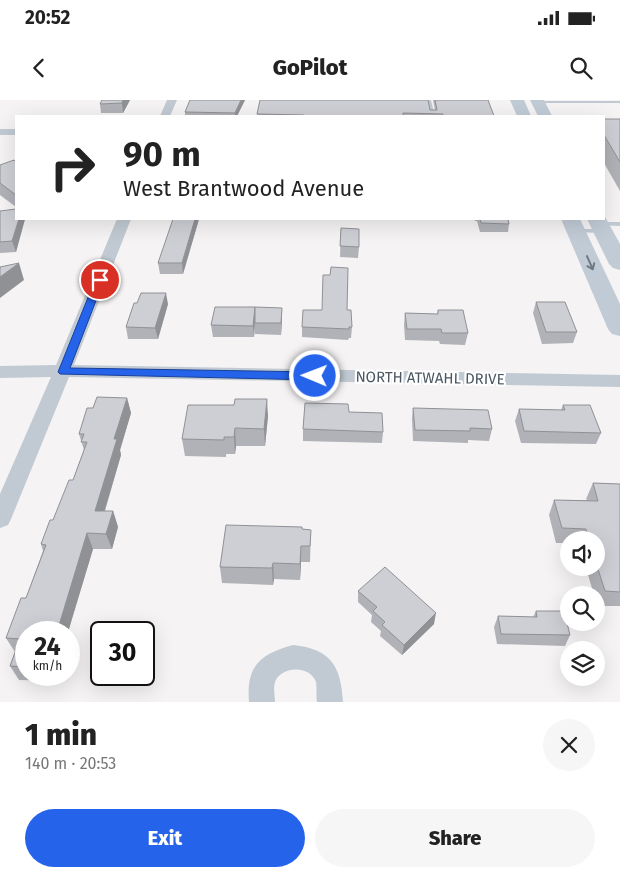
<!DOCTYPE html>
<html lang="en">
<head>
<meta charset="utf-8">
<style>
  :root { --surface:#fff; --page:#f6f6f6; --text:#222; --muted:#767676; --accent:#2563eb }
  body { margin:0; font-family:"Fira Sans",sans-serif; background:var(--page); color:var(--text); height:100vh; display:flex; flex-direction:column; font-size:19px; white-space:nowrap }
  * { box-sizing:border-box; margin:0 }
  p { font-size:16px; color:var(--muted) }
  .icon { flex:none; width:28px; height:28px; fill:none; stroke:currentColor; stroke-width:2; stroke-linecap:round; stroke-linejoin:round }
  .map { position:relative; height:602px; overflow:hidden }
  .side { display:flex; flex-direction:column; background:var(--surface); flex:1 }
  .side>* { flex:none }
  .hud { position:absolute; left:15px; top:15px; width:590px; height:105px; border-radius:0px; box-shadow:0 5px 20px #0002; background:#fff; color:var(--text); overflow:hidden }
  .controls { position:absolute; left:560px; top:431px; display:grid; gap:10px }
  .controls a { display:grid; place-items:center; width:45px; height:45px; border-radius:50%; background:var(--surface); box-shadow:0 5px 20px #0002; font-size:25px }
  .speed { position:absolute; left:15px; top:521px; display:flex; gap:10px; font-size:25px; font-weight:700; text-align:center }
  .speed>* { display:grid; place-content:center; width:65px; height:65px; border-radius:50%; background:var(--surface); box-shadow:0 5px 20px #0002; line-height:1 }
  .speed small { font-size:12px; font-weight:400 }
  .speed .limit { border:2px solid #111; border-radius:8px; background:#fff; color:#111 }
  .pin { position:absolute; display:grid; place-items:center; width:42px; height:42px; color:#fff; margin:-21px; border:2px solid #fff; border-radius:50%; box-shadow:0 1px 5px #0007 }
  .me { position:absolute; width:55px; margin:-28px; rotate:271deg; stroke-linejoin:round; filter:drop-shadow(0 0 4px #0008) }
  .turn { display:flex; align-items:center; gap:18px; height:105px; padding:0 25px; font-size:22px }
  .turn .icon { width:65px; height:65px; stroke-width:2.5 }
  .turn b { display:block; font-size:35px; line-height:42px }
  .round { display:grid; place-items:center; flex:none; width:52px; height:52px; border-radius:26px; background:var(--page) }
  .summary { display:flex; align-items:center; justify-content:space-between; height:85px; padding:0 25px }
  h1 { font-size:30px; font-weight:800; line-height:38px }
  .cta { display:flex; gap:10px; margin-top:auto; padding:10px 25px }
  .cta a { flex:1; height:58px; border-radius:30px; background:var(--accent); color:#fff; font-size:20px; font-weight:800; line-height:58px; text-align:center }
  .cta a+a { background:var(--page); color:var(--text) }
  .status { display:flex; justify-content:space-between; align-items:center; height:35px; padding:0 25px; background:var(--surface); direction:ltr }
  .status svg { height:14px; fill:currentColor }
  header { display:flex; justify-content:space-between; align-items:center; height:65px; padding:0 25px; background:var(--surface); font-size:22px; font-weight:800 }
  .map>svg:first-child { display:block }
</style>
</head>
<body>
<div class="status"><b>20:52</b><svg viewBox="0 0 49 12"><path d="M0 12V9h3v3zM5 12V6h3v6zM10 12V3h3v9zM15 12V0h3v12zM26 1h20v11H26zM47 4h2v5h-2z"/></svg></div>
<header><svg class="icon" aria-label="back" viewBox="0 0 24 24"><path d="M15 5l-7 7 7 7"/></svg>GoPilot<svg class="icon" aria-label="search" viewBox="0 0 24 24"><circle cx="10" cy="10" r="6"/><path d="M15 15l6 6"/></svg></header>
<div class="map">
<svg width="620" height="602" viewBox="0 0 620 602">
  <rect width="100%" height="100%" fill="#f5f3f3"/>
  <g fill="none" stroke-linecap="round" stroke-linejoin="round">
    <g fill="#c1cad2" fill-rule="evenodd">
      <path d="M427,0H431L435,16H430Z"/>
      <path d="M538,1H620V3H536V2Z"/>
      <path d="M600,122H620V126L598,125L597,124Z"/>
      <path d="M576,129H603L606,131L603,133L574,132V130Z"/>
    </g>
    <g fill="#c1cad2" fill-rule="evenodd">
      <path d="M167,0H177L170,16H160Z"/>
      <rect x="0" y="29" width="16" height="6"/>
      <path d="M117,119H131L74,265L620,275V287L69,277L11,419L8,425L0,428V394L51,277L0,278V266L56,265Z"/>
      <path d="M293,545C331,549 341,566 343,602H317C316,596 317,588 316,582C310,565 281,566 275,582C273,588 275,596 275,602H249C246,566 260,554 293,545Z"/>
    </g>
    <g fill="#c1cbd6" fill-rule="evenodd">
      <path d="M510,0H524L531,16H517Z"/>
      <path d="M530,0H544L552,16H538Z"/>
      <path d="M604,115L620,144V170L613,168L609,164L587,119H604Z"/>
      <path d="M561,119H580L620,204V236L612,234L608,229Z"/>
    </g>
  </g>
  <g fill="#b0b2b7">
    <path d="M130,0L123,13H101L100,4Z"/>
    <path d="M245,0L237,16H185V12Z"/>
    <path d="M433,0H488L494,16H257V14L435,10Z"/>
    <path d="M604,19H620V91L604,63Z"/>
    <path d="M16,62V107L0,95V65Z"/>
    <path d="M0,111L25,119L16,152L0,153Z"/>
    <path d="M199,119L183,174H160L158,163Z"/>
    <path d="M474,119H508L509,124L508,132H480L477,121H475Z"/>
    <path d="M341,128L359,147L358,158L340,157Z"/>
    <path d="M536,202L577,232L573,243L542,244L533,213Z"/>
    <path d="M137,203L168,204L158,239H128L126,227Z"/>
    <path d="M347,210L352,227L351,238H349L348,240L302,237V227Z"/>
    <path d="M438,210L468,233L465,245L440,244L439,241L405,240L404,225L405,213L437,214Z"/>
    <path d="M282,219L281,235L255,234V226L254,237H213L211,225Z"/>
    <path d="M127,298L131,313L120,350L121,355L105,411H113L118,427L112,449H93L68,532H26V575H56L54,581L19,580L10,566L15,552L6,538L26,498L43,451L41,444L73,380L84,350L79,334L93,308Z"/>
    <path d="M563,305L601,333L596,344L521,343L515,321L519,309L561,310Z"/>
    <path d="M413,308L492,329L489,341L468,340V343L413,341L412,319Z"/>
    <path d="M349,312L383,332L382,343L303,341V329Z"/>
    <path d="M268,316L265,346H236L235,354H226V357L185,356L182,339Z"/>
    <path d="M593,383L620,384V506H597L596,502V495H594L586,468H596V440H569V443H556L549,415L554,400H587L586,399Z"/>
    <path d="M302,429L311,430L310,462H301L300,480L274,479L273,485L222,483L220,467Z"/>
    <path d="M358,491L434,524L402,555L380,536L381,531L371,522L372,515L358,502Z"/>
    <path d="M536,511L570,535L565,546L497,544L494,527L498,516L533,517Z"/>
  </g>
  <g fill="#909195">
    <path d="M123,0H130L123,13L122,3Z"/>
    <path d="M241,0H245L237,16H235V13Z"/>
    <path d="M19,119H25L16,152L12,141Z"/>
    <path d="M195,119H199L183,174L182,163Z"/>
    <path d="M19,163L24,180L0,198V177Z"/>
    <path d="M166,193L168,204L158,239L155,228Z"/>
    <path d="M255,207V219L254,237L253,226Z"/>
    <path d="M282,208V219L281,235V223Z"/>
    <path d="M127,298L131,313L120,350L121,355L100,426L95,411L114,339Z"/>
    <path d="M267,299L268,316L265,346L264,329Z"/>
    <path d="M235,328L236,346L235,354L234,337Z"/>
    <path d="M113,411L118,427L112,449L106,434Z"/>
    <path d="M87,433L93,449L68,532H57Z"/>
    <path d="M301,446V462L300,480V464Z"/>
    <path d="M273,463L274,479L273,485L272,468Z"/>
    <path d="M436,513L434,524L402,555L404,545Z"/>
    <path d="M51,575H56L54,581Z"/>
  </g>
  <g fill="#cdcfd5" stroke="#909195">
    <path d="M102,0H123L122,3L100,4Z"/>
    <path d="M190,0H241L235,13L185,12Z"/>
    <path d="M260,0H428L430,10H437L435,0H488L494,16H443V14L403,13V16H304V15L257,14Z"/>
    <path d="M604,19H620V62L604,35Z"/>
    <path d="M14,60L16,62V95L0,83V65Z"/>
    <path d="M16,109V119H19L12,141L0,142V111Z"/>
    <path d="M173,119H195L182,163H158Z"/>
    <path d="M480,119H508L509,124L481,123Z"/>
    <path d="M341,128L359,129V147L340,146Z"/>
    <path d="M19,163L0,177V167Z"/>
    <path d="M331,167L348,168L347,210H351L352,227H349V229L302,227L303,210H322L323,175H330Z"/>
    <path d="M141,193H166L155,228L126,227L134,203H137Z"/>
    <path d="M536,202H565L577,232H546Z"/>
    <path d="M215,207H255L253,226L211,225Z"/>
    <path d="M255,207L282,208L281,223H255Z"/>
    <path d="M438,210H463L468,233H442L441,229H407L405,213L438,214Z"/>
    <path d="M97,297L127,298L114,339H117L95,411H113L106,434L87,433L57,532H26V567L10,566L20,539L6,538L21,498H26L46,445L41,444L50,420H53L69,380H73L87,342H81L84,334H79L87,308H93Z"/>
    <path d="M235,299H267L264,329L235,328L234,337H224V340L182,339L188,305H234Z"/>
    <path d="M305,303L348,304L349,312L382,313L383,332L303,329Z"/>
    <path d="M563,305H590L601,333L524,331L519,309L565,310Z"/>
    <path d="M413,308L488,310L492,329L470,328V331L415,330Z"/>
    <path d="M593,383L620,384V492L605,491L596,463V440H589L586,429L562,428L554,400L598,401Z"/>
    <path d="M226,425L302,427V429L311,430L310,446H301L300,464L273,463L272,468L220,467Z"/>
    <path d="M385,467L436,513L404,545L382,525L385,522L373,511L377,507L358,491Z"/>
    <path d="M536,511H564L570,535L501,534L498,516L537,517Z"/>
  </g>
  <defs><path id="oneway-shaft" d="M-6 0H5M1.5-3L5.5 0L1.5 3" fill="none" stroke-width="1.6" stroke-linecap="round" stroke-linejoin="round" transform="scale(1.25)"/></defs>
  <use stroke="#6e7984" href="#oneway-shaft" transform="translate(590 163) rotate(66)"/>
  <path fill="#2563eb" stroke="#184099" d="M100,178L104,180L70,268L315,272L320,276L315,280L60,274L58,272L95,180Z"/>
  <g text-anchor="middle" stroke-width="4.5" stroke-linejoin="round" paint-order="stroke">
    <g font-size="15" fill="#4a5661" stroke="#fff">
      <text transform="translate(430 278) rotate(1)" y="5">NORTH ATWAHL DRIVE</text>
    </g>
  </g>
</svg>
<div class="controls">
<a><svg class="icon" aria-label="sound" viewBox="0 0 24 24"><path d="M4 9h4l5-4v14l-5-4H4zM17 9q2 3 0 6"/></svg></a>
<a><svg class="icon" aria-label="search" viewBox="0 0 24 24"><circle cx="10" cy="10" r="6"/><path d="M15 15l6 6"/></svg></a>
<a><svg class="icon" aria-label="layers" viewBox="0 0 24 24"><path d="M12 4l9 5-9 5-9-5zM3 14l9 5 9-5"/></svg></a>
</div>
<div class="speed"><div>24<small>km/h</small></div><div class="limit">30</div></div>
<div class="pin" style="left:100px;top:180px;background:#d93025"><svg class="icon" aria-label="arrive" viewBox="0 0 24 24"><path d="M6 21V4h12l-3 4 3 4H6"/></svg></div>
<svg class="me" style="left:315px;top:276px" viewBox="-20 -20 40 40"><circle r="17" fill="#2563eb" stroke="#fff" stroke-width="3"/><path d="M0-11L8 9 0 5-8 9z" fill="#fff"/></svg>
<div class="hud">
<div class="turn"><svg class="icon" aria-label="right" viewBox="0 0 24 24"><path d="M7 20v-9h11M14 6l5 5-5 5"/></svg><div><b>90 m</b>West Brantwood Avenue</div></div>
</div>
</div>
<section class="side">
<div class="summary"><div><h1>1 min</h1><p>140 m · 20:53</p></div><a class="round"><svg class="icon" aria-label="close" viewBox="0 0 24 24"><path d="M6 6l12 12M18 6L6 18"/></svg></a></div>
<div class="cta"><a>Exit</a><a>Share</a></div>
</section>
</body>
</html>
